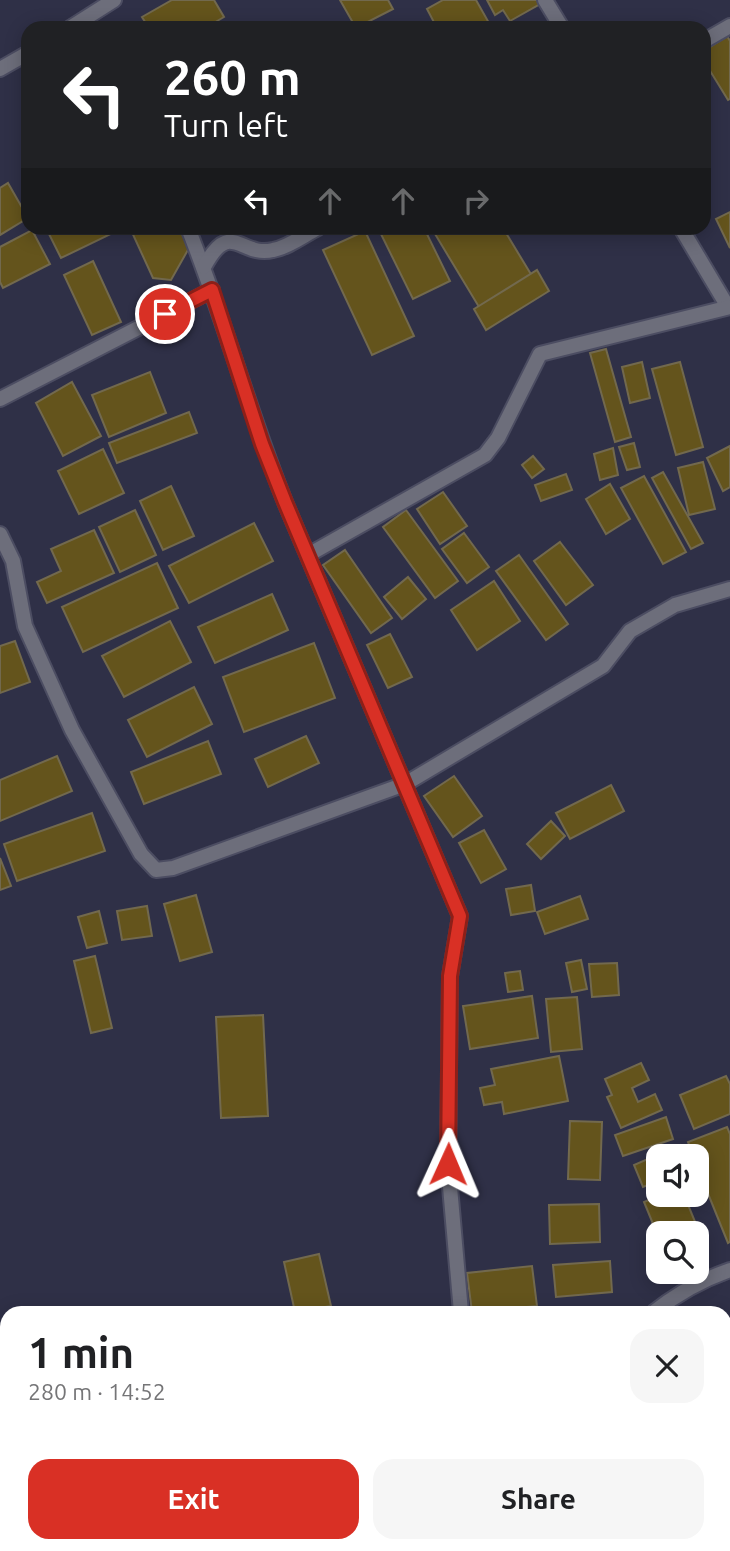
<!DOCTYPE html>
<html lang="en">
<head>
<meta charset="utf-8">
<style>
  :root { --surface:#fff; --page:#f6f6f6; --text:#202124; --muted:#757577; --accent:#d93025 }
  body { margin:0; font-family:Ubuntu,sans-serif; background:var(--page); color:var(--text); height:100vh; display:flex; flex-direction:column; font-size:26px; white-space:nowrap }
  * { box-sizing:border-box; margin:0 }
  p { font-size:23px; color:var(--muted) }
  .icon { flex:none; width:38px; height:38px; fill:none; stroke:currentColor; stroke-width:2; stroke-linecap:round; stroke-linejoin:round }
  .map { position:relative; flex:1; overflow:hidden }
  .sheet { position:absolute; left:0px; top:1306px; width:732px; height:247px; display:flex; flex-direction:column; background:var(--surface); border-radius:21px 21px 0 0; box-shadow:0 4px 18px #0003 }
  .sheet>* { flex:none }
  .top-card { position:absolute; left:21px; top:21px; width:690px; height:214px; border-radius:21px; box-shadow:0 4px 18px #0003; background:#202124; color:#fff; overflow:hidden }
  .controls { position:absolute; left:646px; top:1144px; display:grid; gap:14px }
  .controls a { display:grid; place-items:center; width:63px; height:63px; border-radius:14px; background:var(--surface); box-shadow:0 4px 18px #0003; font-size:35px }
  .pin { position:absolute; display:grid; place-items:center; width:60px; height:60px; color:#fff; margin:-30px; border:4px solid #fff; border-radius:50%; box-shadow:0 2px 7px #0007 }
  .me { position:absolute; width:77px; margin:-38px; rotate:1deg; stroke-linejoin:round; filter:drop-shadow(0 0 5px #0008) }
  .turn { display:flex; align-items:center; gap:24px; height:147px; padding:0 28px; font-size:32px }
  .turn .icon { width:91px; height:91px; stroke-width:2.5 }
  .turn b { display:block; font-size:49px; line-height:60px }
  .lanes { display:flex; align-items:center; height:66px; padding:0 28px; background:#0003; justify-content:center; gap:35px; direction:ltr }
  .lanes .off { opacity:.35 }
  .round { display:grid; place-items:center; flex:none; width:74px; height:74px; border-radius:21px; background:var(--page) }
  .summary { display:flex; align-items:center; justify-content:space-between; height:119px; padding:0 28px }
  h1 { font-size:42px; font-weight:700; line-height:52px }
  .action { display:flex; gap:14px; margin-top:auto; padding:14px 28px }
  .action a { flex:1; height:80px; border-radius:21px; background:var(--accent); color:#fff; font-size:28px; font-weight:700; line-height:80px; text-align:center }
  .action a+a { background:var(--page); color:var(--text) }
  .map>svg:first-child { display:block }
</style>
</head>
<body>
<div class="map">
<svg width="730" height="1551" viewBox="0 0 730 1551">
  <rect width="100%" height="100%" fill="#2f3047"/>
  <g fill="#64541c" stroke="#72694e" stroke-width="2">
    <path d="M172,0H214L224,17L205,28H149L142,17Z"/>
    <path d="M340,0H388L393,9L356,28Z"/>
    <path d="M443,0H476L489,23L479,28H437L427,9Z"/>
    <path d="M487,0H538L540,4L510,21L503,10L495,15Z"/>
    <path d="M727,36L730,41V99L728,100L704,61V51Z"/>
    <path d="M8,183L28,218L0,235V188Z"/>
    <path d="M730,212V248L716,219Z"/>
    <path d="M46,228H112L115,232L61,258Z"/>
    <path d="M130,228H179L189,248L171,280L153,278Z"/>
    <path d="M378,228H424L450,281L413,299Z"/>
    <path d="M436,228H503L532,276L479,307L432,229Z"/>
    <path d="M32,230L50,264L3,288L0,282V247Z"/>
    <path d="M365,231L414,336L372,355L323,250Z"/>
    <path d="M93,261L121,322L92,335L64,275Z"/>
    <path d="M537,270L549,291L486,330L474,309Z"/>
    <path d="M606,349L631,437L615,442L590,353Z"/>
    <path d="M642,362L650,398L630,403L622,367Z"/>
    <path d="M680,362L703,447L676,455L652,369Z"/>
    <path d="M150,372L166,413L109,437L92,395Z"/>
    <path d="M72,382L101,436L63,456L36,403Z"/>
    <path d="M189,412L197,433L117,463L109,443Z"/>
    <path d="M634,443L640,467L627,470L619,447Z"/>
    <path d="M730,446V487L723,491L707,458Z"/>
    <path d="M613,448L618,475L600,480L594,454Z"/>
    <path d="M103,449L124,493L79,514L58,471Z"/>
    <path d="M533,456L544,469L532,478L522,465Z"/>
    <path d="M703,462L715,509L689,515L678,468Z"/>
    <path d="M663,472L703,543L691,549L652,478Z"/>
    <path d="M566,474L572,490L541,501L535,485Z"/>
    <path d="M644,476L686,552L663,564L621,488Z"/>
    <path d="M610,484L630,519L606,534L586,499Z"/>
    <path d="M171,486L194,536L163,550L140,501Z"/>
    <path d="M443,492L467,526L440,544L417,509Z"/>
    <path d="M135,510L156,555L120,572L99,527Z"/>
    <path d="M406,510L458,581L435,598L383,527Z"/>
    <path d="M254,523L273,561L189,603L169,566Z"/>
    <path d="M94,530L114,573L47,603L37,582L61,571L51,549Z"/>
    <path d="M464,533L489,567L467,583L442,549Z"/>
    <path d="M560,542L593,585L566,605L534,561Z"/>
    <path d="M345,550L392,618L371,633L323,565Z"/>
    <path d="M519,555L568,624L546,640L496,571Z"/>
    <path d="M157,563L178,608L83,652L62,607Z"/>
    <path d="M408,577L426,599L402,619L384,597Z"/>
    <path d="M494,581L520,621L477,650L451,610Z"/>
    <path d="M272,594L288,630L215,663L198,627Z"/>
    <path d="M170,621L191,662L124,697L102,656Z"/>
    <path d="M390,634L412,677L388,688L367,645Z"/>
    <path d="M15,641L30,682L0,693V646Z"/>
    <path d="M314,643L335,698L244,732L223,677Z"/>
    <path d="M194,687L212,724L147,757L128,720Z"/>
    <path d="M306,736L319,763L268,787L255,759Z"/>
    <path d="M208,741L221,774L144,804L131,772Z"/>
    <path d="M57,756L72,791L0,821V780Z"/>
    <path d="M454,776L482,816L453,837L424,796Z"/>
    <path d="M611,785L624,811L570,839L556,813Z"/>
    <path d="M92,813L105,851L17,881L4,844Z"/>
    <path d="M551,821L565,836L541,859L527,844Z"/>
    <path d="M484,830L506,869L481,883L459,843Z"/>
    <path d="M0,858L11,886L0,890Z"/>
    <path d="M531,885L535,911L511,915L506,889Z"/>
    <path d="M196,895L212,952L180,961L164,904Z"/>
    <path d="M580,896L588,919L545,934L537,912Z"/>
    <path d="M147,906L152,936L122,940L117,911Z"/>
    <path d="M99,911L107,943L87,948L78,917Z"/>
    <path d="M95,956L112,1028L91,1033L74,961Z"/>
    <path d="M581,960L587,989L572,992L566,963Z"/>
    <path d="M617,963L619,995L592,997L589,964Z"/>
    <path d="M520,971L523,990L508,992L505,973Z"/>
    <path d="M532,996L538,1038L470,1049L463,1006Z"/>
    <path d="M577,997L582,1049L551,1052L546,999Z"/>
    <path d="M263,1015L268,1116L221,1118L216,1017Z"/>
    <path d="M559,1056L568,1101L504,1114L502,1102L484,1105L480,1088L495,1085L491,1069Z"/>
    <path d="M641,1063L649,1080L632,1088L638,1102L655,1094L662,1110L621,1128L607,1097L612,1095L605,1079Z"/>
    <path d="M726,1076L730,1084V1114L694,1129L680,1095Z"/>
    <path d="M666,1117L673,1139L623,1156L615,1135Z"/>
    <path d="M570,1121L602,1122L600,1180L568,1179Z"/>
    <path d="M727,1127L730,1134V1242L728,1243L696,1164V1157H694L688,1142Z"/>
    <path d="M680,1145L685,1157H658V1181L643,1187L634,1165Z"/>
    <path d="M660,1195H684L705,1246L696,1249V1234H658V1236L644,1202Z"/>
    <path d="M599,1204L600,1242L550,1244L549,1205Z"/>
    <path d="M319,1254L331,1306L295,1312L284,1262Z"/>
    <path d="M610,1261L612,1292L556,1297L553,1265Z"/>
    <path d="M532,1266L537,1306L472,1312L467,1273Z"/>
    <path d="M730,1406V1448L724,1451V1409Z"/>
    <path d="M347,1545H388L389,1551H349Z"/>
    <path d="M417,1545H517L516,1551H417Z"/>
    <path d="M592,1545H632L633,1551H593Z"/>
  </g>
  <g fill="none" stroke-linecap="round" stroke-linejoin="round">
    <defs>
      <g id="street">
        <path d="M545,0L562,28"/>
        <path d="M70,28L114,0"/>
        <path d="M704,41L730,26"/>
        <path d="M0,69L28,53"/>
        <path d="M188,228C224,318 249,412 285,502L460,916L450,976L448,1164L461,1312"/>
        <path d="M681,228L728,307"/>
        <path d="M204,267C231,217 240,258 273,250C289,247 304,235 318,228"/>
        <path d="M0,399L212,290"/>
        <path d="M0,534L13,561L25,626L72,730L141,854L156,870L173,868L405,784L603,666L630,631L675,605L730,589"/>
        <path d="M308,555L485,455L498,438L540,354L730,307"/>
        <path d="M654,1312C678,1293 701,1280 730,1270"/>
        <path d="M554,1551V1545"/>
      </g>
    </defs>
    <use href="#street" stroke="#4c4d62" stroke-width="18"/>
    <use href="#street" stroke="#6d6e7b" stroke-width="14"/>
  </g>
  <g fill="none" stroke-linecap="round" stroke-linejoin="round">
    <defs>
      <path id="route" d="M165,314L212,290L262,444L285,502L460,916L450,976L448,1164"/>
    </defs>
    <use href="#route" stroke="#8d1f18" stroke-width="18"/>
    <use href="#route" stroke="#d93025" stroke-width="12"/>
  </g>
</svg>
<div class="controls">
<a><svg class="icon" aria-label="sound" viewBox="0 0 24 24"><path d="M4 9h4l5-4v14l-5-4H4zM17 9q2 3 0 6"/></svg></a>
<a><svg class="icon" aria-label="search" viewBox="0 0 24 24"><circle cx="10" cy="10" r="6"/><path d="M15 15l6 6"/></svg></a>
</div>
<div class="pin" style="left:165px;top:314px;background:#d93025"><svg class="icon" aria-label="arrive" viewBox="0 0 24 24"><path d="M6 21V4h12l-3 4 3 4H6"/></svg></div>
<svg class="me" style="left:448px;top:1164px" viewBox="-20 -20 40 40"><path d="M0-17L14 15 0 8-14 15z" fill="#d93025" stroke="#fff" stroke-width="4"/></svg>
<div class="top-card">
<div class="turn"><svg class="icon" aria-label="left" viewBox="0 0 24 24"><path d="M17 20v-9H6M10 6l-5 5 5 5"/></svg><div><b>260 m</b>Turn left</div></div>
<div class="lanes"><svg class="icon" aria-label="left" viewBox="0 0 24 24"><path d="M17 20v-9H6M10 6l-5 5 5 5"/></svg><svg class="icon off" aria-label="ahead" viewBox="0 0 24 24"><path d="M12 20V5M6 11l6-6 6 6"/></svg><svg class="icon off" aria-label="ahead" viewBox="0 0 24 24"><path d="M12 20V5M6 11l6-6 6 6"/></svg><svg class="icon off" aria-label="right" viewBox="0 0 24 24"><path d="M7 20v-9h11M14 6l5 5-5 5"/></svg></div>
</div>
<section class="sheet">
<div class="summary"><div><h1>1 min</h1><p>280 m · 14:52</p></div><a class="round"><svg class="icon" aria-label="close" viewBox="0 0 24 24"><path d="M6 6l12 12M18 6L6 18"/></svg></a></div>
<div class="action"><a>Exit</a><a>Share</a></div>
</section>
</div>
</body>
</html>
